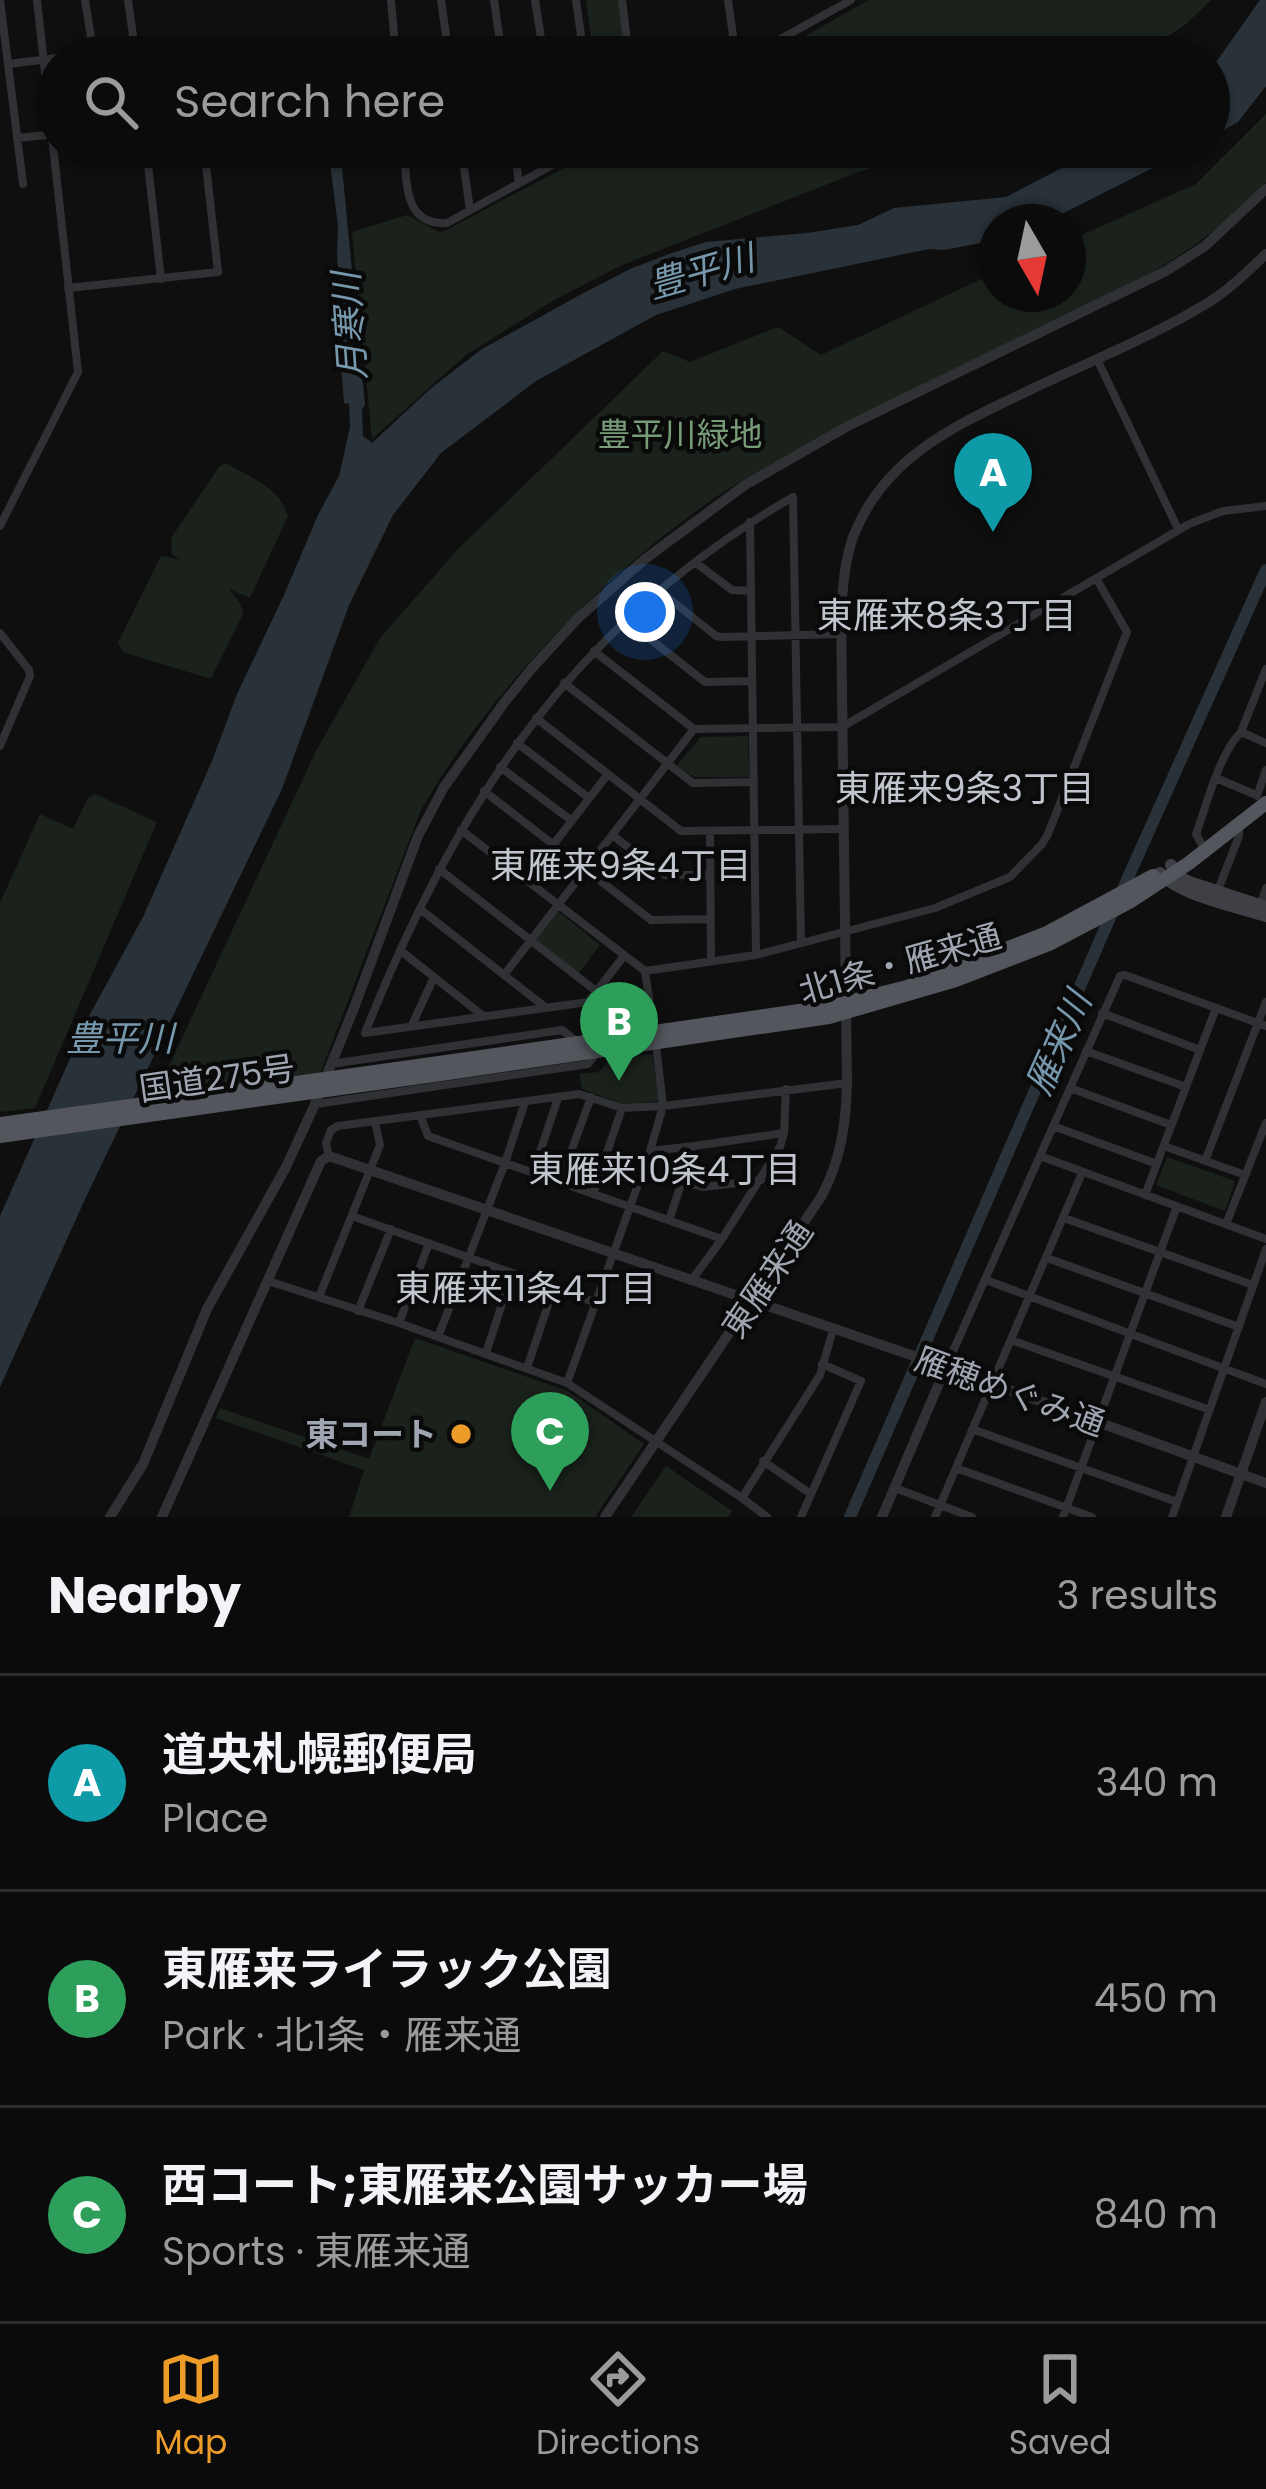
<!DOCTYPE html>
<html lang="en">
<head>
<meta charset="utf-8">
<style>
  body { margin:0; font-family:Poppins,"Noto Sans JP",sans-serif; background:#19191a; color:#f1f3f6 }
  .compass { position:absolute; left:978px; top:204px; width:108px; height:108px; border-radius:50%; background:#0b0b0c; box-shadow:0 3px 9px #0004; rotate:171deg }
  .you { position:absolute; left:645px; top:612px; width:42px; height:42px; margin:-30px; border:9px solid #fff; border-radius:50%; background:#1a73e8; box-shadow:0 0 0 18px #1a73e833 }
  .badge { display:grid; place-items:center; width:78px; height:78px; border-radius:50%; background:#ed9c29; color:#fff; font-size:39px; font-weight:700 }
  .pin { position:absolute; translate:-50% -99px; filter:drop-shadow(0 3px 6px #0008) }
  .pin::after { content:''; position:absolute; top:63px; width:42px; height:36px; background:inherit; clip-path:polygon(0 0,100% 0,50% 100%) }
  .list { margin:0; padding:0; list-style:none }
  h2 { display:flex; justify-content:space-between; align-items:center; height:156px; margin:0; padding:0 48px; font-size:51px }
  h2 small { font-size:39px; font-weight:400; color:#9a9b9d }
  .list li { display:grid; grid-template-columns:78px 1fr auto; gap:36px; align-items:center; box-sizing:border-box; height:216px; padding:0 48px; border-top:3px solid #2b2b2d }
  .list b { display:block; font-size:45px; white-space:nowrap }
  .list p { margin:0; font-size:39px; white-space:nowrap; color:#9a9b9d }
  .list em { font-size:39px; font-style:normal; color:#9a9b9d }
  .icon { flex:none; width:66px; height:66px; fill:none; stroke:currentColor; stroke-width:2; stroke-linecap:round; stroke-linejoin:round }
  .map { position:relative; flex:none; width:1266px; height:1517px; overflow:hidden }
  .search { position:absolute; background:#0b0b0c; box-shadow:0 3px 9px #0004; left:36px; right:36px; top:36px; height:132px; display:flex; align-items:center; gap:30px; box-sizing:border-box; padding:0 42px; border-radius:66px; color:#9a9b9d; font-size:45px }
  .sheet { height:804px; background:#0b0b0c }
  nav { display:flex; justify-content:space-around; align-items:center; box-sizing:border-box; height:168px; border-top:3px solid #2b2b2d; background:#0b0b0c; font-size:33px; color:#9a9b9d }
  nav a { display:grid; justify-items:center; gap:6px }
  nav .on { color:#ed9c29 }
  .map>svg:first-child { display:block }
  .green { fill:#1b221c }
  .water { fill:#293238 }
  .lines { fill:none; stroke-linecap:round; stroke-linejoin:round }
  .river { stroke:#293238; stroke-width:12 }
  .minor { stroke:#303135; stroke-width:8 }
  .tertiary { stroke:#303135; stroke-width:10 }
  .secondary { stroke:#3e4045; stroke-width:12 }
  .trunk { stroke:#54565d; stroke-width:14 }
  .trunk-bridge { stroke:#54565d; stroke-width:14 }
  .poi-dot { fill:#ed9c29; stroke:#0a0a0b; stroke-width:4.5 }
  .labels { text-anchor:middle; stroke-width:9; stroke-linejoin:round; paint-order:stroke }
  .park-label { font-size:33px; fill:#789c77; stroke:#0a0a0b }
  .street-label { font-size:33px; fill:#a0a6b1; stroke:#0a0a0b }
  .poi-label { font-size:33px; font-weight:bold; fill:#a0a6b1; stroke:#0a0a0b; text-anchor:end }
  .water-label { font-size:36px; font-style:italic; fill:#7797ac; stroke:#0a0a0b }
  .neighbourhood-label { font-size:36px; fill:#c1c5cd; stroke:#0a0a0b }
</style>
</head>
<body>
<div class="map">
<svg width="1266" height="1517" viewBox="0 0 1266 1517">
  <rect width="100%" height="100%" fill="#0f0f10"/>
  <path class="green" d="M586,0h34l5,55 -31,2z
    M869,0h342l-26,25 -49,32h-368z
    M1266,114v69c-79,86 -190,128 -293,178 -66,32 -130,63 -194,99 -21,12 -43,23 -63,37 -113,78 -228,195 -296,315l-100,262 -167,26 163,-349 64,-113 79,-90 204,-197 27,11 88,-35 43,28 175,-83v22h72v-53l128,-57z
    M603,147h343l-85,24 -239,94 -68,35 -88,55 -94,84 -20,-207 55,-17 34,18z
    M226,463c24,14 54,25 62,53l-38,82 -21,-9 11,14 3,11 -32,65 -88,-27 -5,-9 43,-87 20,4 -9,-5 -1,-17 48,-71z
    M748,736l1,41h-55l-17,-12 24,-28z
    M95,794l62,28 -122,286 -35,4v-209l40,-89 33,15 15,-31z
    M558,911l42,34 -21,28 -43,-34z
    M652,1054l7,47 -36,3 -41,-15 -3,-15 20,-2 11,-13z
    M1167,1157l68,24 -10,30 -69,-26z
    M415,1338l153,53 76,53 -49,73h-246l15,-47 -148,-52 4,-10 149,51z
    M666,1466l66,45 -4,6h-97z"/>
  <path class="water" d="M1260,0h6v86l-28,36 -29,16v-66z
    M328,147h12l25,257 -3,6 1,26 9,7 58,-54 52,-40 96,-53 52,-27 39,-15 37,-12 101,-9 51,-8 36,-17 112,-11 96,-50h92l-148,75h-50v18l-52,10 -15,-1 -194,40 -79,26 -120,66 -95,72 -48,62 -44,90 -67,184 -196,408 -86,190v-171l88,-198 55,-101 69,-156 25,-67 47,-99 34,-80 21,-39 11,-49 -1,-23 -5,-1 -4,-52 4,-1 -7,-96 1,-28z"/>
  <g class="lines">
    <path class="river" d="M850,1517l254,-586 162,-361"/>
    <path class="minor" d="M0,0l23,184
      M85,0l9,56
      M128,0l8,57
      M391,0l5,57
      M441,0l8,57
      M494,0l8,57
      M535,0l9,57
      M576,0l8,57
      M622,0l7,57
      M728,0l8,57
      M66,57l69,-8
      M748,57l103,-57
      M8,64l49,-6
      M17,138l40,-4
      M104,147l2,14
      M146,147l15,132
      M404,147c3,32 -2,79 43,76l138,-76
      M461,147l9,63
      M514,147l5,36
      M557,147l2,14
      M68,288l150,-16 -14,-125
      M1097,359l81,170
      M750,522l6,433
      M0,526l78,-154 -41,-372
      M696,563l36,27 19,1
      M660,591l56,45 6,1 119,-3
      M626,620l79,62 47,-1
      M0,633l29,37 1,6 -30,70
      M594,651l100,78 148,-2 347,-203 34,-13 43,-5
      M564,683l129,100 61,-1
      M536,718l145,113 162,-2
      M1241,732l25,11
      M517,743l72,55
      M500,767l72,54
      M1216,778l40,17
      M484,791l167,129 60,-1
      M1257,796l9,-26
      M461,830l184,141 111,-16 80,-21 99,-26 75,-31 32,-33 6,-10 79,-202 -31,-54
      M710,831l1,130
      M612,835l53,40h45
      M553,845l55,-71
      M1202,845l-6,-11c11,-30 23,-80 45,-102l25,-63
      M439,869l157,122
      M1218,890l21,-54v-9
      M1260,907l6,-19
      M420,909l125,98
      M401,951l81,64
      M624,956l-36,46 -223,31c91,-230 209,-410 428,-536l8,446
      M645,971l9,61
      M504,975l190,-246
      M1102,1013l98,37
      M412,1025l22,-48
      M1086,1051l100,36
      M331,1064l231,-34 14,11
      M1070,1088l101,37
      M316,1104l272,-40 5,-6 -6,-7
      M420,1115l8,21 294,103
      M1053,1126l104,38
      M1164,1146l81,29
      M650,1151l44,-5
      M329,1156l-3,-13 5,-13 7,-4 241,-32 43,14 41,-2 184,-23
      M1040,1156l226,83
      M1205,1161l61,-159
      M533,1173l25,-75
      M560,1182l31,-85
      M682,1182l22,5 57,-7
      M593,1194l29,-86
      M1145,1195l71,-187
      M352,1216l242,86
      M1064,1218l189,67
      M669,1220l25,-74 90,-13
      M1226,1224l40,-101
      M1047,1258l192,69
      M986,1280l280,104
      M268,1281l131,42 168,60 175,115 78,-123 13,-45
      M691,1281l31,-42 58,-92 4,-14 2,-44
      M319,1297l61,-152 -5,-24
      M358,1311l33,-82
      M399,1323l30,-80
      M438,1337l67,-174 20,-61
      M1011,1340l199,70
      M486,1353l26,-80
      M946,1367l174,-391 5,-1 141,51
      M527,1368l27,-81
      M567,1383l83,-232 13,-45 -7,-61
      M972,1429l205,73
      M763,1461l48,33
      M956,1468l136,49
      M895,1488l77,29
      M742,1498l25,19
      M801,1517l60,-136 -39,-17
      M935,1517l147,-344
      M1063,1517l114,-311
      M1172,1517l94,-268"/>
    <path class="tertiary" d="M110,1517l33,-53 64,-155 79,-142 29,-63 39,-96 64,-172 26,-49 60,-84 29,-36 45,-49 67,-59 100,-74 103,-59 318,-155 39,-25 61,-57
      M162,1517l159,-356 8,-5 617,211 320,116
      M605,1517l216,-320c20,-37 25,-73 26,-114l-6,-473c2,-25 4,-50 12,-73 32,-83 108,-114 181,-149 59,-28 120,-52 175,-86 21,-13 39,-31 57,-48
      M882,1517l64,-150
      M1226,1517l40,-115"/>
    <path class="secondary" d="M1171,865l9,12 9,5 77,25
      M1160,873c21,23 75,33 106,43"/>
    <path class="trunk" d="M439,1063l388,-56 80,-20 140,-54 106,-57
      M441,1074l388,-57 127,-37 93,-36 82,-43 58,-38 77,-60"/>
    <path class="trunk-bridge" d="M0,1124l439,-61
      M0,1136l441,-62"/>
  </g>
  <circle class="poi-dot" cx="461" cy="1434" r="12"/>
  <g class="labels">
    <g class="park-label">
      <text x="680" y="446">豊平川緑地</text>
    </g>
    <g class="street-label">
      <text transform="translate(900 963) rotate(-16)" y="12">北1条・雁来通</text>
      <text transform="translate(217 1078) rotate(-8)" y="12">国道275号</text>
      <text transform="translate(767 1279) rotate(-56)" y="12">東雁来通</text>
      <text transform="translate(1010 1391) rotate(20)" y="12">雁穂めぐみ通</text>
    </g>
    <g class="poi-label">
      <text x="437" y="1446">東コート</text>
    </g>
    <g class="water-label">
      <text transform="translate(701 271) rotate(-16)" y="13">豊平川</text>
      <text transform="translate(349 326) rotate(-94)" y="13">月寒川</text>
      <text x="120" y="1051">豊平川</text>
      <text transform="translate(1058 1043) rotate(-66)" y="13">雁来川</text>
    </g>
    <g class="neighbourhood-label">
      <text x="947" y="628">東雁来8条3丁目</text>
      <text x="965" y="801">東雁来9条3丁目</text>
      <text x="621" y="878">東雁来9条4丁目</text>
      <text x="665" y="1182">東雁来10条4丁目</text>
      <text x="526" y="1301">東雁来11条4丁目</text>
    </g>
  </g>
</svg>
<svg class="compass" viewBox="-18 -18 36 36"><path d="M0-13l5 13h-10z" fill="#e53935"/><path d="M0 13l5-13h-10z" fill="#9a9b9d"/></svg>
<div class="you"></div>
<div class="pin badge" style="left:993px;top:532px;background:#0f9aa8">A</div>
<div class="pin badge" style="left:619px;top:1081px;background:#2e9e5b">B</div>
<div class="pin badge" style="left:550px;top:1491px;background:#2e9e5b">C</div>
<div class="search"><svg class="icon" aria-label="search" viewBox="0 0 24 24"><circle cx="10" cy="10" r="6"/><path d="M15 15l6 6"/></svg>Search here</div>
</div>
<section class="sheet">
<h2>Nearby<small>3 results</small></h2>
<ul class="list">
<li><span class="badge" style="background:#0f9aa8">A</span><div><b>道央札幌郵便局</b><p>Place</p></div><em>340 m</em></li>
<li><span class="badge" style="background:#2e9e5b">B</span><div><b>東雁来ライラック公園</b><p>Park · 北1条・雁来通</p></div><em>450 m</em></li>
<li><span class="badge" style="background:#2e9e5b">C</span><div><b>西コート;東雁来公園サッカー場</b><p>Sports · 東雁来通</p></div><em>840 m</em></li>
</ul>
</section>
<nav>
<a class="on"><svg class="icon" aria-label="map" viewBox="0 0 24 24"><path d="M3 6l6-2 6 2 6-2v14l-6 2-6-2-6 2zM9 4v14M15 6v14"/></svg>Map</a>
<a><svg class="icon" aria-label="directions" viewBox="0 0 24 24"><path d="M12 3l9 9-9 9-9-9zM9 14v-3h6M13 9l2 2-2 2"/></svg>Directions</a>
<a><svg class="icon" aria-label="saved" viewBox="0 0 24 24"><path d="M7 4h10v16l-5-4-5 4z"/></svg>Saved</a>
</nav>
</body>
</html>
